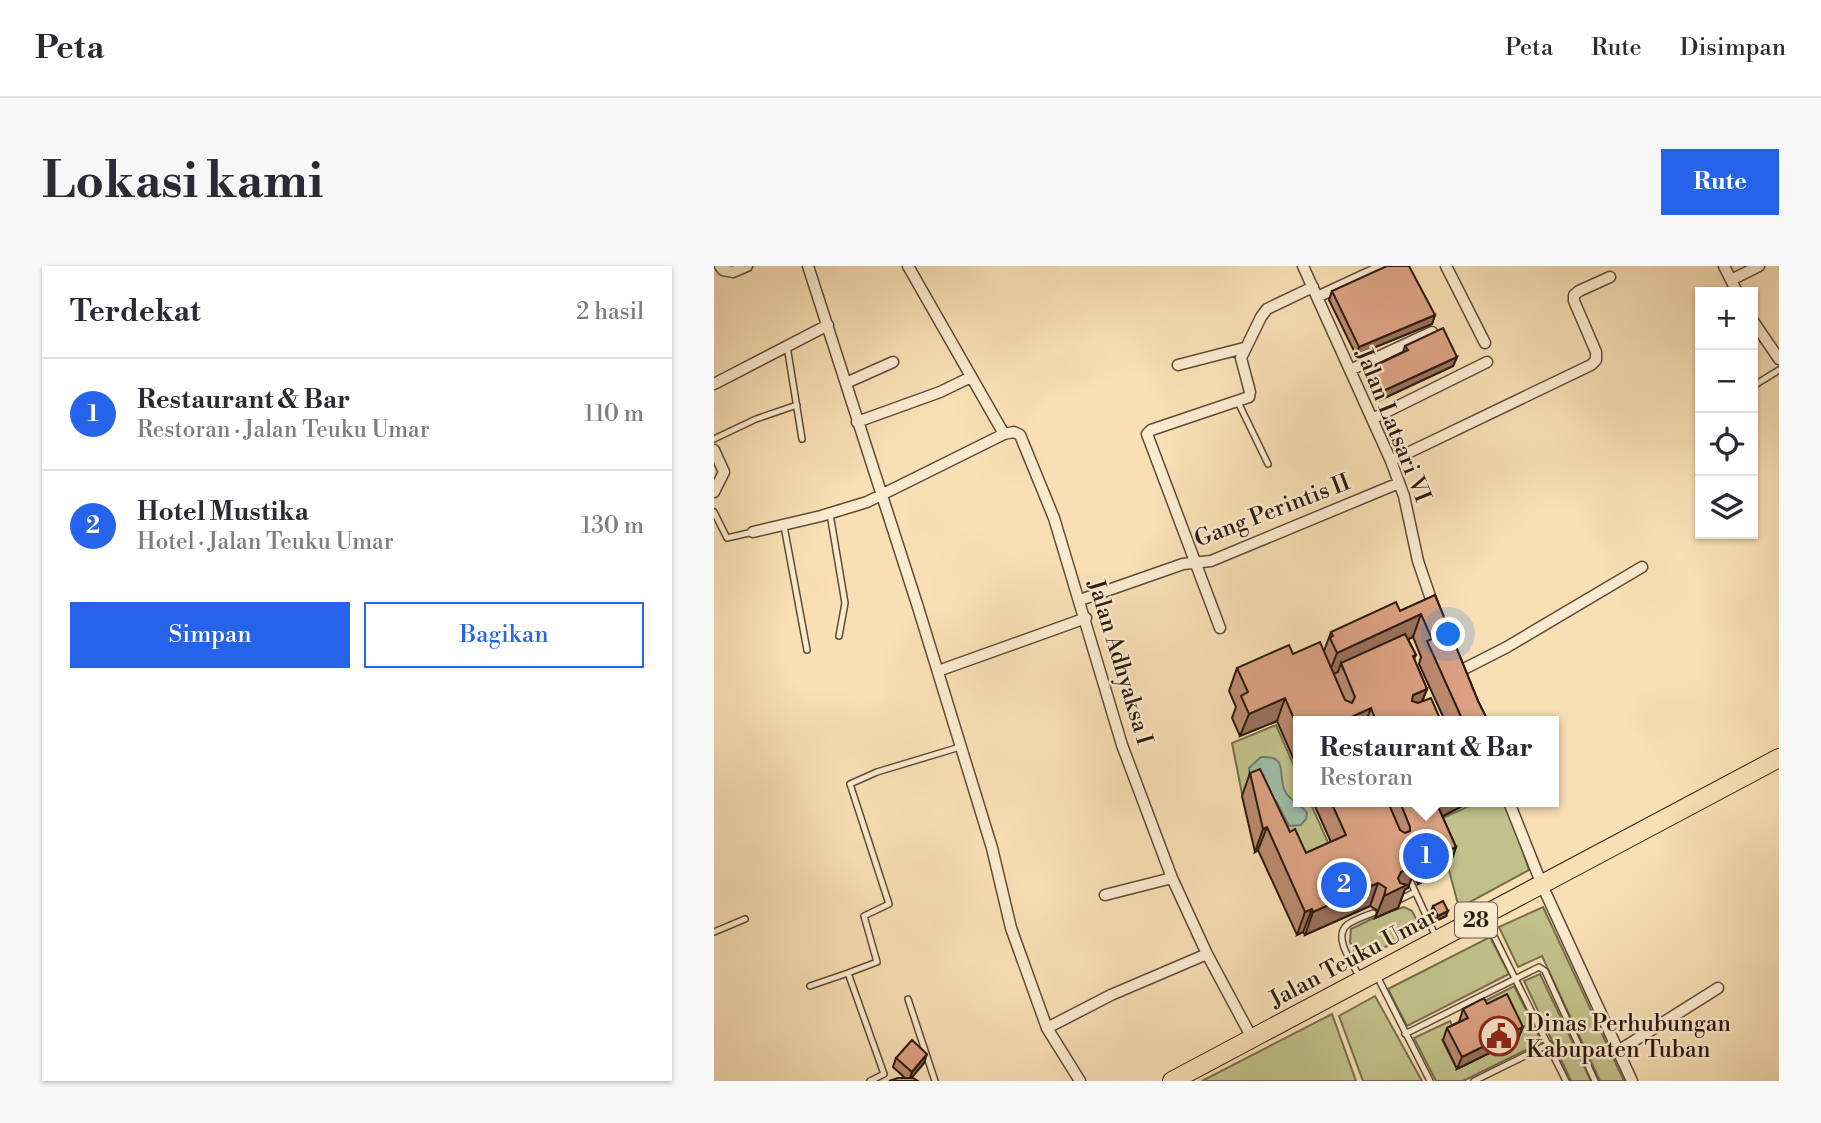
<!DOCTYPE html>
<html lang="id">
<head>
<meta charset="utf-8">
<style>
  body { margin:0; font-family:"Libre Bodoni",serif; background:#f7f7f7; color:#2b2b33 }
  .controls { position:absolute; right:21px; top:21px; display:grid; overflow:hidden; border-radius:0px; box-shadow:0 2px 5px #0004 }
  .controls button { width:63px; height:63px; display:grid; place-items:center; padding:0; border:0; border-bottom:2px solid #e1e1e2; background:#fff; color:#2b2b33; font:35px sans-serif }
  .you { position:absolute; left:735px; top:369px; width:24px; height:24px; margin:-18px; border:5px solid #fff; border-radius:50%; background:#1a73e8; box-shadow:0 0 0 10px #1a73e833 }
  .badge { display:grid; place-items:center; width:46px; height:46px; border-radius:50%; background:#2563eb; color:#fff; font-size:23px; font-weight:700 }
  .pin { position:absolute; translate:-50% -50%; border:4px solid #fff; box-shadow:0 2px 7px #0006 }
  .popup { position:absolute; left:579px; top:450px; width:266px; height:91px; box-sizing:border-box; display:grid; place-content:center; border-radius:0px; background:#fff; filter:drop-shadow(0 2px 5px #0005); font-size:23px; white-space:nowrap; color:#7c7c81 }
  .popup b { font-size:26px; color:#2b2b33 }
  .popup::after { content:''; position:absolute; left:50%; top:100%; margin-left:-14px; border:14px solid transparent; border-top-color:#fff }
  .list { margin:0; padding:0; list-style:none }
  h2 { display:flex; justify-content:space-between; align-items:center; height:91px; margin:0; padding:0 28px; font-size:30px }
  h2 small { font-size:23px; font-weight:400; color:#7c7c81 }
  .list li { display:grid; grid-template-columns:46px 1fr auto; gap:21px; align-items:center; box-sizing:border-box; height:112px; padding:0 28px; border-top:2px solid #e1e1e2 }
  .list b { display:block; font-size:26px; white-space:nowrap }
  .list p { margin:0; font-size:23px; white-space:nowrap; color:#7c7c81 }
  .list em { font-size:23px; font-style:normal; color:#7c7c81 }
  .actions { display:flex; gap:14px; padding:21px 28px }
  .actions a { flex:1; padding:16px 0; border:2px solid #2563eb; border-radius:0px; text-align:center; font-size:24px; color:#2563eb }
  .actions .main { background:#2563eb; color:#fff }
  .icon { flex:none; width:38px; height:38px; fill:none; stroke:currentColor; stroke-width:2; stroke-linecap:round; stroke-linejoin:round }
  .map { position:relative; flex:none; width:1065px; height:815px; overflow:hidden; border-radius:0px }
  header { display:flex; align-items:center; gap:42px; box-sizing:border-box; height:98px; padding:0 35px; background:#fff; border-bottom:2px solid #e1e1e2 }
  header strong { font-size:33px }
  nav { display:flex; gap:38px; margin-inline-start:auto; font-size:24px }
  .intro { display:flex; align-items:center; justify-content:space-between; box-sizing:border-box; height:168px; padding:0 42px }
  h1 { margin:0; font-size:49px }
  .button { padding:18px 32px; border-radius:0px; background:#2563eb; color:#fff; font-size:24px; font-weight:700 }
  main { display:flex; gap:42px; padding:0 42px }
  aside { flex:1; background:#fff; border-radius:0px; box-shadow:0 2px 5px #0004 }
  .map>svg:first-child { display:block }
  .green { fill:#c2c18a; stroke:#776e4d; stroke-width:2 }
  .water { fill:#9fbda8; stroke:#717c6b; stroke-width:2 }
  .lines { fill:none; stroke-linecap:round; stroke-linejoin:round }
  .service-casing { stroke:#5f4b39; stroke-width:8 }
  .minor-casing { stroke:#5f4b39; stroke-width:13 }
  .trunk-casing { stroke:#2c1a10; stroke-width:20 }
  .service { stroke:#faeace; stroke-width:5 }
  .minor { stroke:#faeace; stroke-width:10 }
  .trunk { stroke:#f8dfb4; stroke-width:18 }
  .wall { fill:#bc8a70; stroke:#2c1a10; stroke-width:2 }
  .shaded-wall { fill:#99715b; stroke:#2c1a10; stroke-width:2 }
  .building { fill:#dba182; stroke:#2c1a10; stroke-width:2 }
  .labels { text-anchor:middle; stroke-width:5; stroke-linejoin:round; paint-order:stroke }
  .shield { fill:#faeace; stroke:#6a5849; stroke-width:2 }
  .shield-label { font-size:21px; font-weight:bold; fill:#2c1a10 }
  .street-label { font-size:23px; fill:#2c1a10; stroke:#faeace }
  .poi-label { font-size:23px; fill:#2c1a10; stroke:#faeace; text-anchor:start }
</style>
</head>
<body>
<header>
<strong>Peta</strong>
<nav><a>Peta</a><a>Rute</a><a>Disimpan</a></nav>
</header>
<div class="intro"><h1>Lokasi kami</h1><a class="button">Rute</a></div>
<main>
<aside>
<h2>Terdekat<small>2 hasil</small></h2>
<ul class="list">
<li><span class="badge">1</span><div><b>Restaurant &amp; Bar</b><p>Restoran · Jalan Teuku Umar</p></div><em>110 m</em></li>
<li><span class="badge">2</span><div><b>Hotel Mustika</b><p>Hotel · Jalan Teuku Umar</p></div><em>130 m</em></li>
</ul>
<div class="actions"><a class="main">Simpan</a><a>Bagikan</a></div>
</aside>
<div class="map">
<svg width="1065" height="815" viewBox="0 0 1065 815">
  <rect width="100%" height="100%" fill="#f8dfb4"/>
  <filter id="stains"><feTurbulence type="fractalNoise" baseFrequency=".00286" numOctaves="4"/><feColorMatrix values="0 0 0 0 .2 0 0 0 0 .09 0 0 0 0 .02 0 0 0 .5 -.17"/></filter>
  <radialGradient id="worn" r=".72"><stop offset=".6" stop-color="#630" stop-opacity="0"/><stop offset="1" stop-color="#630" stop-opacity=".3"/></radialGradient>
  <path class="green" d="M562,459l22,50v27h12l24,54 -36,16 -46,-81 -10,3 -10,-51z
    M764,536h28l23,68 -70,38 -23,-87z
    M690,641l8,4 9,17 -62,33 -9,-19 1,-13 31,-15z
    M829,641l81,174h-24l-58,-125 -24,11 -19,-40z
    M776,671l19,37 -102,52 -19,-37z
    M826,708l51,107h-20l-47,-100z
    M800,720l28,56 -79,39h-27l-22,-43 36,-17 6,12 -14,7 15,29 61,-30 -37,-36z
    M661,730l47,85h-59l-24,-65z
    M618,748l24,67h-154z"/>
  <path class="water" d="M547,491c30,-2 15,21 25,36 6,9 15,11 21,20l-1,6 -5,6 -12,1 -13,-25 -26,-18 -1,-15z"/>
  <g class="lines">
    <defs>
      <path id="service" d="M73,80l15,93
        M1039,120l26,-16
        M524,136l30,62
        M0,173l42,-20 41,-14
        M0,246l13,26 26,-6
        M116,248l15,89 -6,33
        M70,260l23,124
        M694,610l28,61
        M681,636l20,-10
        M771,652l81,163
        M0,666l31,-13
        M662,708l54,107
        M646,712c-6,-13 -28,-40 -13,-53 6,-5 18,-9 26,-12
        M96,720l38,-13
        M194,733l27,82
        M691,768l134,-67 6,4 50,110
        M156,815l14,-7 -36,-101 29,-11 -13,-46 25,-12 -39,-120 27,-12 83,-25
        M760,815l75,-37"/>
      <path id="minor" d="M6,0l3,4 10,2 14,-6
        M94,0l109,338 75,244 19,80 36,100 33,53
        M194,0l96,168
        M589,0l88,195 13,35 14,65 17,50
        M732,0l39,77
        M1010,0l13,26
        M1017,14l28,-14
        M603,31l67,-31
        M1039,55l26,38
        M464,99l66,-17
        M636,104l82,-38
        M132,117l47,-21
        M0,118l114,-59
        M658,153l115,-57
        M143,156l83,-30 31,-15
        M0,184l10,22 -10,20
        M677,195l200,-96 5,-5v-8l-22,-51v-6l5,-4 31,-14
        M39,266l68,-16 46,-14 137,-68 10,-2 6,3 34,83 68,227 50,133 35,76 45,84
        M366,334l103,-36 28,-3 188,-78
        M506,362l-73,-194 4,-4 98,-33 1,-5 -9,-34 20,-41 6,-8 46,-22
        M224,405l148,-53
        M744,406l49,-25 135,-80
        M795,536l33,83 90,196
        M391,629l67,-17
        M333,762l64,-33 96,-41
        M904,785l100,-63"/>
      <path id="trunk" d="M458,815l607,-323"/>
    </defs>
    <use href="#service" class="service-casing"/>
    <use href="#minor" class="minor-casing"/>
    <use href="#trunk" class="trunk-casing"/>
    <use href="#service" class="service"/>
    <use href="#minor" class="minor"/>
    <use href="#trunk" class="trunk"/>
  </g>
  <path class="wall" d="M618,25l103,24 -3,9 -76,31 -27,-55z
    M691,80l52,11 -4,9 -75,35 -11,-24 3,-9 33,-16z
    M721,329l43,106 10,20h-43l-26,-57 2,-7 -8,-20 -5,2 8,16 -2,4 13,30 -5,13 19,19h-143v48l-21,-48 -37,15 -8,-18 4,-11 -7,-16 8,-23 56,-14 31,-3 7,-19 69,-21z
    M536,507l40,59 16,21 25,-11 -18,-40h75l1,2 1,-2h80l-28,14 14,31 -8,23 -30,14 -5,-10 -5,14 -3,1 -7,19 -23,10 3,-7 -8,-5 -65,29 -2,-3 -6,3 -39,-85 -3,2 -13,-56z
    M719,640l13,10 -10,5 -5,-10z
    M773,738l31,35 -61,30 -14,-29 4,-12 12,-6 4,-13z
    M182,792l28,5 -13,15h-6l-12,-11z"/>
  <path class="shaded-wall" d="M721,49l-3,9 -76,31 3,-8z
    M743,91l-4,9 -75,35 3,-9z
    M707,348l-8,23 -70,32 -2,-6 -3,9 -10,4 9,-23z
    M713,423l-9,22 -14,6 9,-22z
    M571,432l-8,23 -37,15 9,-22z
    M657,442l-5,13h-17l2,-4z
    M722,536h34l-42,22z
    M553,561l-9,23 -3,2 8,-23z
    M742,581l-8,23 -30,14 8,-23z
    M702,599l-8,23 -3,1 -7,19 -23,10 9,-22 17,-24z
    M664,617l-8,23 -65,29 8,-23z
    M598,643l-9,23 -6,3 8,-23z
    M734,645l-2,5 -10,5 2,-5z
    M809,761l-5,12 -61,30 5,-12z
    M213,788l-3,9 -15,18 3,-9z"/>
  <path class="building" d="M673,0h22l26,49 -76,32 -27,-56z
    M729,62l14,29 -76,35 -11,-24 38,-18 -3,-4z
    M721,329l43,106 10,20h-25l-36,-80 5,-2 -11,-25 -84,39 -7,-15 3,-2 -2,-4 65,-30 4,9z
    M691,368l11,21 -3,1 14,33 -14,6 -1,6 6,2 13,-5 10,23h-65l-5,-13 -20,9 2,4h-55v7l-13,-30 -36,16 -8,-18 7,-4 -11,-24 52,-23 4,9 27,-12 25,58 7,3 3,-6 -14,-34z
    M546,503l30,63 5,-3 11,24 40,-18 -15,-33h57l12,28 5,3 5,-2v-4l-10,-25h36l20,45 -30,14 -9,-20 -6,-3 -4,7 9,20 -15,7 -3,6 2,5 7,2 -23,11 2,-8 -8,-5 -65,29 -1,-3 -7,3 -38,-85 -4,2 -13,-56z
    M729,635l5,10 -10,5 -5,-10z
    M793,728l16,33 -61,30 -15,-29 21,-10 -5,-9 21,-11 3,6z
    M198,774l15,14 -15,18 -16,-14z
    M184,812h15l5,3h-29z"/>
  <defs>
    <symbol id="civic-ring" viewBox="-11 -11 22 22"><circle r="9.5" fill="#faeace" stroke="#8f2418" stroke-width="1.5"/><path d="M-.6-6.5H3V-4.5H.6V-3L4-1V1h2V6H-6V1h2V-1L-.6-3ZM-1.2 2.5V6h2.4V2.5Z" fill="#8f2418"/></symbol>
  </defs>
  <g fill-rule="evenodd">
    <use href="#civic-ring" x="763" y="748" width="44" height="44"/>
  </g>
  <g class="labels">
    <rect class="shield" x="741" y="636.5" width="42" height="35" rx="5"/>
    <g class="shield-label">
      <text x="762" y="661">28</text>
    </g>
    <g class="street-label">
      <text transform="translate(680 159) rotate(68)" y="8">Jalan Latsari VI</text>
      <text transform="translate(558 244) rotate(-21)" y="8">Gang Perintis II</text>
      <text transform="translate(407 396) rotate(73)" y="8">Jalan Adhyaksa I</text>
      <text transform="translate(639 691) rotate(-28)" y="8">Jalan Teuku Umar</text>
    </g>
    <g class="poi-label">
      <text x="812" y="765">Dinas Perhubungan<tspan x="812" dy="26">Kabupaten Tuban</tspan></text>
    </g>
  </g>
  <rect width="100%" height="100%" filter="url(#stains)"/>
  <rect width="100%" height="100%" fill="url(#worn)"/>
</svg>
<div class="controls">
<button>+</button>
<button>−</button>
<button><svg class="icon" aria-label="locate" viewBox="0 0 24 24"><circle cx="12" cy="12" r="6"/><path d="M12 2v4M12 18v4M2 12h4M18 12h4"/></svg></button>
<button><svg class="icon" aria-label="layers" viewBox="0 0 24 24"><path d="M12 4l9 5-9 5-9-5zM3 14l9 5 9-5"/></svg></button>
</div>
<div class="you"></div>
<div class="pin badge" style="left:712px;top:590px">1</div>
<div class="popup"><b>Restaurant &amp; Bar</b>Restoran</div>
<div class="pin badge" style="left:630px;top:619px">2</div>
</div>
</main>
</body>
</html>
